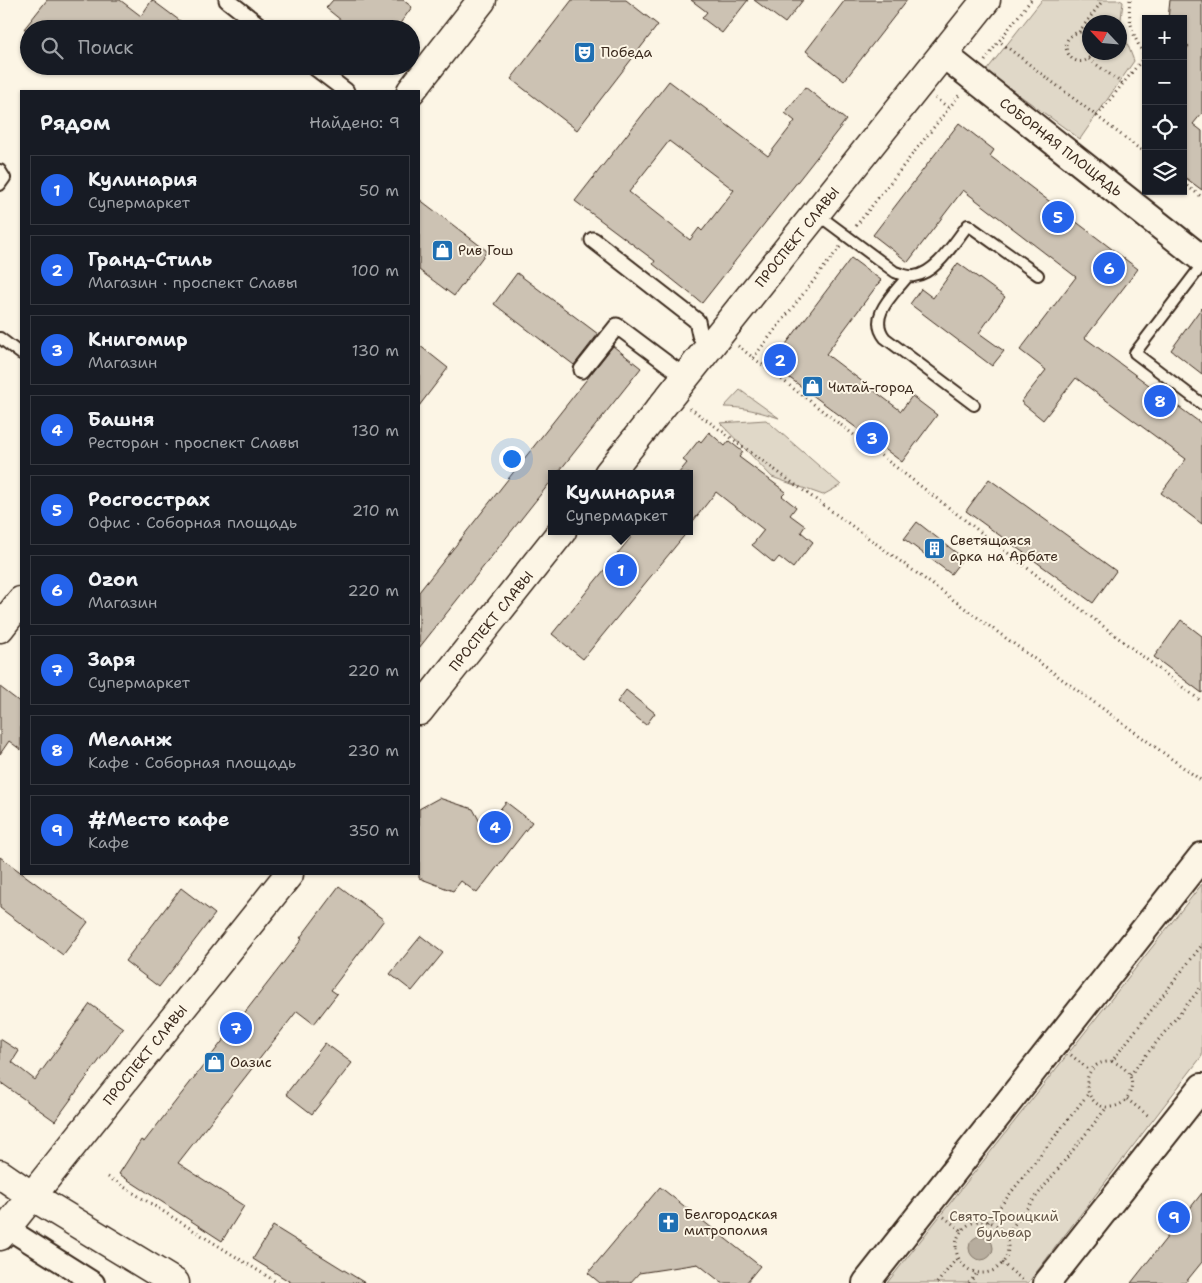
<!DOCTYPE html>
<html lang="ru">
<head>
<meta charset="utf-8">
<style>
  body { margin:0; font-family:"Shantell Sans",sans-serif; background:#20242c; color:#f1f3f6 }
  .controls { position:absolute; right:15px; top:15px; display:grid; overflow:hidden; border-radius:0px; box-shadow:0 1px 4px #0004 }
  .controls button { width:45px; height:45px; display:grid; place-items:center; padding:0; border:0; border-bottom:1px solid #363941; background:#171b24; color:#f1f3f6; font:25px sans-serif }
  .compass { position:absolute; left:1082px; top:15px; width:45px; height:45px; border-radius:50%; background:#171b24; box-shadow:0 1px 4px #0004; rotate:296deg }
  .you { position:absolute; left:511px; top:458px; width:18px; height:18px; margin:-12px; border:4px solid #fff; border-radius:50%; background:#1a73e8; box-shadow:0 0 0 8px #1a73e833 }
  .badge { display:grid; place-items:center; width:32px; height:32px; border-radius:50%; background:#2563eb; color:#fff; font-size:16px; font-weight:700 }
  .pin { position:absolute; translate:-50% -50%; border:2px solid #fff; box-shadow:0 1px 5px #0006 }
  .popup { position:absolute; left:548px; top:470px; width:145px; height:65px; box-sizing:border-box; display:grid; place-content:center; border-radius:0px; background:#171b24; filter:drop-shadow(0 1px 4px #0005); font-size:16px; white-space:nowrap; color:#9ea1a6 }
  .popup b { font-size:19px; color:#f1f3f6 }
  .popup::after { content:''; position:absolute; left:50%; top:100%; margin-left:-10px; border:10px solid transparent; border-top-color:#171b24 }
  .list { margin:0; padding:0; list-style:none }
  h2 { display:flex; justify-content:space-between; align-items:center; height:65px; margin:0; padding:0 20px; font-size:21px }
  h2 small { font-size:16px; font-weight:400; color:#9ea1a6 }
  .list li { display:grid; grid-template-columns:32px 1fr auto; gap:15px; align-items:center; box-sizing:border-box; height:70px; margin:0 10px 10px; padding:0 10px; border:1px solid #363941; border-radius:0px }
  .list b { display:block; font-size:19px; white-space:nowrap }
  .list p { margin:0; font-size:16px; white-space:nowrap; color:#9ea1a6 }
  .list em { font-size:16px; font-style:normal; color:#9ea1a6 }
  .icon { flex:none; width:28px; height:28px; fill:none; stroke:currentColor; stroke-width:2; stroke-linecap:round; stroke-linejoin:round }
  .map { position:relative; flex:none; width:1202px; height:1283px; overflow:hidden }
  .search { position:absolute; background:#171b24; box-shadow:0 1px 4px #0004; left:20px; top:20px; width:400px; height:55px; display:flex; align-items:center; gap:12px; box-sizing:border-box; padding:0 18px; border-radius:28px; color:#9ea1a6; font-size:19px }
  .panel { position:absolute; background:#171b24; box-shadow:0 1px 4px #0004; left:20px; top:90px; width:400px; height:785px; border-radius:0px }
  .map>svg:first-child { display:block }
  .green { fill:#e0d8c8; stroke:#8e8173; fill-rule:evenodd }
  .water { fill:#b7ad9e; stroke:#85796b }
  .building { fill:#ccc2b3; stroke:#3b2a1e; fill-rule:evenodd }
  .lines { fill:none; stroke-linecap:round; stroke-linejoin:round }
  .service-casing { stroke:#3b2a1e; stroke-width:14 }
  .pedestrian-casing { stroke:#3b2a1e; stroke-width:19 }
  .minor-casing { stroke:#3b2a1e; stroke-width:24 }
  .tertiary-casing { stroke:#3b2a1e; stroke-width:30 }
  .primary-casing { stroke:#3b2a1e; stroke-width:31 }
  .path { stroke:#3b2a1e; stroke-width:3; stroke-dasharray:1 4; stroke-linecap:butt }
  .service { stroke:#fcf5e5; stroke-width:10 }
  .pedestrian { stroke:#fcf5e5; stroke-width:15 }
  .minor { stroke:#fcf5e5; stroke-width:20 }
  .tertiary { stroke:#fcf5e5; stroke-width:26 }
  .primary { stroke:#fcf5e5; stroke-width:28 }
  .labels { text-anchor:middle; stroke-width:4; stroke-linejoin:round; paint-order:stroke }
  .poi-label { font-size:14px; fill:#3b2a1e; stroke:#fcf5e5; text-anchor:start }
  .street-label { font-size:14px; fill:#3b2a1e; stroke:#fcf5e5 }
  .park-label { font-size:14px; fill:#645648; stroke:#fcf5e5 }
</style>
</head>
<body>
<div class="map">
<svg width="1202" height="1283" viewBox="0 0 1202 1283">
  <rect width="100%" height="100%" fill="#fcf5e5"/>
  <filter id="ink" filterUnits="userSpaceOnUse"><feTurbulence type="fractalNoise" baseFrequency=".02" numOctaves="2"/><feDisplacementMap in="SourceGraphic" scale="10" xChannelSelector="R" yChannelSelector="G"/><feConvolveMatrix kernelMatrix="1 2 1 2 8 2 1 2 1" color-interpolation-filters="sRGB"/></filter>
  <g filter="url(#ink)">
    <path class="green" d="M1042,0h78l3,2 -2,17 5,21 8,21 -54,78 -94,-68zM1090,22h30v30h-30z
      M740,390l39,28c-19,-6 -35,-11 -55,-11z
      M766,420l75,65 -18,10 -51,-18 -52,-54z
      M1202,884v172l-174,227h-141z"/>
    <path class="water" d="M969 1248a12 12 0 1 1 24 0a12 12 0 1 1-24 0Z"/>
    <path class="building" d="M47,0h73l21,16 11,-16 39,29h-167z
      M333,0h70l9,7 -16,22h-44l-26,-21z
      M572,0h54l32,25 -81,105 -66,-51z
      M691,0h57l-26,33 -20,-15 5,-6z
      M754,0h49l-18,23z
      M845,0h62l-63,81 -38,-30z
      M1170,0h32v113l-9,11 9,7v59l-19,-14v-123l6,-7 -6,-5v-22h-15z
      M669,81l99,75 27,-35 -10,-8 20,-26 41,33 -144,183 -49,-39 2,-3 -80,-60zM669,141l65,49 -32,41 -3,-3 -9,12 -61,-48z
      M959,123l35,27 -4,6 148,113 -53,69 117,86v100l-41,-31 25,-34 -110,-81 -33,42 -22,-18 25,-32 -26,-20 56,-73 -113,-87 -55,72 -35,-27z
      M419,199l68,52 -33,45 -35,-26z
      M851,258l30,22 -55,74 75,57 11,-15 25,19 -35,47 -131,-98z
      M958,263l47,34 -26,36 25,18 -12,15 -82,-62 11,-15 12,9z
      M517,273l81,61 -24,31 -80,-61z
      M1202,307v67l-31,-24z
      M419,345l29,23 -29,38z
      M613,346l28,22 -84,106h-5v6l-133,168v-56z
      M709,432l16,14 4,-5 14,11 -4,5 47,35 -4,4 14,11 -6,8 15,11 -4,6 12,10 -20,26 -14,-11 -5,6 -22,-18 12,-15 -48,-38 -26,33v-51h-12l9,-11 -4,-3 16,-20 2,2z
      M989,479l127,92 -23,32 -127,-92z
      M917,522l46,36 -12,16 -47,-35z
      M636,531h52l-105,128 -31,-25z
      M1181,620l21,16v57l-48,-36z
      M0,687l21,16v47l-12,-9 -9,13z
      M626,690l29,23 -9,12 -29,-23z
      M439,798l34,11 11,20 22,-27 26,20 -55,71 -16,-12 -8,10 -34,-13v-69z
      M0,857l88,65 -25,33 -63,-47z
      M339,886l45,34 -53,70 6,4 -23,30 -17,-13 -119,152 66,43 -22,35 -103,-67 22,-34 3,2 158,-203 -2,-1z
      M181,888l34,26 -56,73 -34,-26z
      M421,936l22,17 -31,38 -22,-17z
      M90,1004l33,24 -68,93 -55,-39v-43l19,12 -7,11 23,18z
      M325,1043l27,20 -40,51 -26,-20z
      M660,1187l100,79 -14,17h-24l-24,-19 -59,9 -9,10h-30l-12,-10z
      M1202,1193v69l-17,21h-54z
      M273,1226l92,57h-73l-39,-24z"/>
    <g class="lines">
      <defs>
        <path id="service" d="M0,170l5,8 -5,7
          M817,214l78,58c6,2 12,5 19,4 22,-2 41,-35 54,-51l70,50
          M1202,265l-67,88 67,51
          M908,276c-14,18 -41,40 -23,62l89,67
          M0,338l21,16"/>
        <path id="pedestrian" d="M227,0l37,29
          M313,66l33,25
          M593,240l104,81 3,14 8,14
          M582,370l35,-44 68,51"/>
        <path id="minor" d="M7,1228l87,55"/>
        <path id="tertiary" d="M943,54l259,205
          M866,1283l336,-427
          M1047,1283l155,-196"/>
        <path id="primary" d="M411,91l71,-91
          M608,474l378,-474
          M0,628l21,-27
          M419,711l143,-180
          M0,1174l32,22 143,87
          M0,1236l289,-362"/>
      </defs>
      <use href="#service" class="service-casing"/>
      <use href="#pedestrian" class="pedestrian-casing"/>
      <use href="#minor" class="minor-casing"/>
      <use href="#tertiary" class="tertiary-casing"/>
      <use href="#primary" class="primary-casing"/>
      <path class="path" d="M1031,0l-32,41 147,113
        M1079,32l24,-32
        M1090,35c-5,-3 -11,-4 -16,-1 -21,10 4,44 20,18
        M1089,59l34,25
        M985,61l14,-20
        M935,98l14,10
        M1097,116l48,-60c-11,-17 -18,-36 -15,-56
        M1183,183l19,14
        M856,226l104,-132
        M738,346l464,356
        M753,358l87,-111
        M690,408l512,373
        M1071,1055l19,16
        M1112,1061c16,7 26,19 15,37 -3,5 -9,8 -16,9 -25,3 -34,-35 -10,-44 3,-1 8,-1 11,-2l90,-116
        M1130,1075l72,-89
        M1127,1099l23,18
        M108,1177l170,106
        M944,1217l18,14
        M956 1247a26 26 0 1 1 52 0a26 26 0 1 1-52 0Z
        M988,1222l100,-128
        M1005,1236l102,-129
        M1002,1263l23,19
        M937,1283l21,-26
        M969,1283l9,-11"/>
      <use href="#service" class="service"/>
      <use href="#pedestrian" class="pedestrian"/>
      <use href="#minor" class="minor"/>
      <use href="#tertiary" class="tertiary"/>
      <use href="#primary" class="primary"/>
    </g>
  </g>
  <defs>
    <symbol id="theatre-square" viewBox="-11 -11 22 22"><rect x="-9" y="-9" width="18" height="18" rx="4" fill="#1f6fb2" stroke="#fcf5e5"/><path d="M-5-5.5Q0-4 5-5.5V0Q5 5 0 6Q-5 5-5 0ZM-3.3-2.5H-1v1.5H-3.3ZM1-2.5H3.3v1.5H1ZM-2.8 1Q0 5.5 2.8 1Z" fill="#fff"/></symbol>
    <symbol id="shop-square" viewBox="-11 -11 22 22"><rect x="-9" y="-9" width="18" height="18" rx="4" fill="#1f6fb2" stroke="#fcf5e5"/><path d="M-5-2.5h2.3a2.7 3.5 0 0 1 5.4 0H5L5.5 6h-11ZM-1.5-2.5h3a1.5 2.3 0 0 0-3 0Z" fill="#fff"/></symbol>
    <symbol id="building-square" viewBox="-11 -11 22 22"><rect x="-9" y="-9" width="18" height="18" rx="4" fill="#1f6fb2" stroke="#fcf5e5"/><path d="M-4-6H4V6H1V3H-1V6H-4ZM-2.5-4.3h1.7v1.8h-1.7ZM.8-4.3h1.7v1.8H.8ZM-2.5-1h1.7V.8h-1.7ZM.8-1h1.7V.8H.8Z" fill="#fff"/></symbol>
    <symbol id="church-square" viewBox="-11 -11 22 22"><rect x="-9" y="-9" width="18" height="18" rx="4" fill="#1f6fb2" stroke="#fcf5e5"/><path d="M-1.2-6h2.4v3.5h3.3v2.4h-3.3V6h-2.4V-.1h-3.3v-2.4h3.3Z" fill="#fff"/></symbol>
  </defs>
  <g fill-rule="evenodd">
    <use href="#theatre-square" x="572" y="40" width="25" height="25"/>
    <use href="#shop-square" x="430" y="238" width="25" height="25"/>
    <use href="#shop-square" x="800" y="374" width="25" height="25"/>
    <use href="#building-square" x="922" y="536" width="25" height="25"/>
    <use href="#shop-square" x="202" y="1050" width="25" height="25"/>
    <use href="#church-square" x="656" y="1210" width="25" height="25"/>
  </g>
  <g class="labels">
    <g class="poi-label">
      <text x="601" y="57">Победа</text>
      <text x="458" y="255">Рив Гош</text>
      <text x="828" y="392">Читай-город</text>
      <text x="950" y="545">Светящаяся<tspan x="950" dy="16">арка на Арбате</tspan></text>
      <text x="230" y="1067">Оазис</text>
      <text x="684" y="1219">Белгородская<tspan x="684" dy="16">митрополия</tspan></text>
    </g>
    <g class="street-label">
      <text transform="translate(1061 147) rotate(38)" y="5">СОБОРНАЯ ПЛОЩАДЬ</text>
      <text transform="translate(797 237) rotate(-51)" y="5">ПРОСПЕКТ СЛАВЫ</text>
      <text transform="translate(491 621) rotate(-51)" y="5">ПРОСПЕКТ СЛАВЫ</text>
      <text transform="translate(145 1055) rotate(-51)" y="5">ПРОСПЕКТ СЛАВЫ</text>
    </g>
    <g class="park-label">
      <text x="1004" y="1221">Свято-Троицкий<tspan x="1004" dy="16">бульвар</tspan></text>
    </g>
  </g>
</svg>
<div class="controls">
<button>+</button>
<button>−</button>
<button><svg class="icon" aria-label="locate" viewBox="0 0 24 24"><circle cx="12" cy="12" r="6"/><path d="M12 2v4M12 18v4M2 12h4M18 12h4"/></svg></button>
<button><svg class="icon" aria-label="layers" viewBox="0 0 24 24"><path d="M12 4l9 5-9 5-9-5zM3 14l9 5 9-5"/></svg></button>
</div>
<svg class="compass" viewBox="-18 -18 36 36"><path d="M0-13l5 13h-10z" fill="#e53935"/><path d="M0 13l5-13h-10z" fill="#9ea1a6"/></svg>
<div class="you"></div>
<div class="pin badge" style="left:621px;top:570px">1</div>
<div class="popup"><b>Кулинария</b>Супермаркет</div>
<div class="pin badge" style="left:780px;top:360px">2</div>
<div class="pin badge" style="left:872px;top:438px">3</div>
<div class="pin badge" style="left:495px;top:827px">4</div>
<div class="pin badge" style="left:1058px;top:217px">5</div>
<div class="pin badge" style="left:1109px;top:268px">6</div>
<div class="pin badge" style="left:236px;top:1028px">7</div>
<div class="pin badge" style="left:1160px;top:401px">8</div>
<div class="pin badge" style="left:1174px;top:1217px">9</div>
<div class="search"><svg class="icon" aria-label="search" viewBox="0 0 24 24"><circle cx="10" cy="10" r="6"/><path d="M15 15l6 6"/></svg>Поиск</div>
<section class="panel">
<h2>Рядом<small>Найдено: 9</small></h2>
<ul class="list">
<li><span class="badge">1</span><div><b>Кулинария</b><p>Супермаркет</p></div><em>50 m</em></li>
<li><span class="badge">2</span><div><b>Гранд-Стиль</b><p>Магазин · проспект Славы</p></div><em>100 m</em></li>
<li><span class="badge">3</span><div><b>Книгомир</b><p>Магазин</p></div><em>130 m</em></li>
<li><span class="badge">4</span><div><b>Башня</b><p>Ресторан · проспект Славы</p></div><em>130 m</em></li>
<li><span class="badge">5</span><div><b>Росгосстрах</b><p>Офис · Соборная площадь</p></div><em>210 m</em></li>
<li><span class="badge">6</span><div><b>Ozon</b><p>Магазин</p></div><em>220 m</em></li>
<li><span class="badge">7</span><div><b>Заря</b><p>Супермаркет</p></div><em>220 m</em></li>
<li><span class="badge">8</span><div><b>Меланж</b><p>Кафе · Соборная площадь</p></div><em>230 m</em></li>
<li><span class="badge">9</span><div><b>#Место кафе</b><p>Кафе</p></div><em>350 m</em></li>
</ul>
</section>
</div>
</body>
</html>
